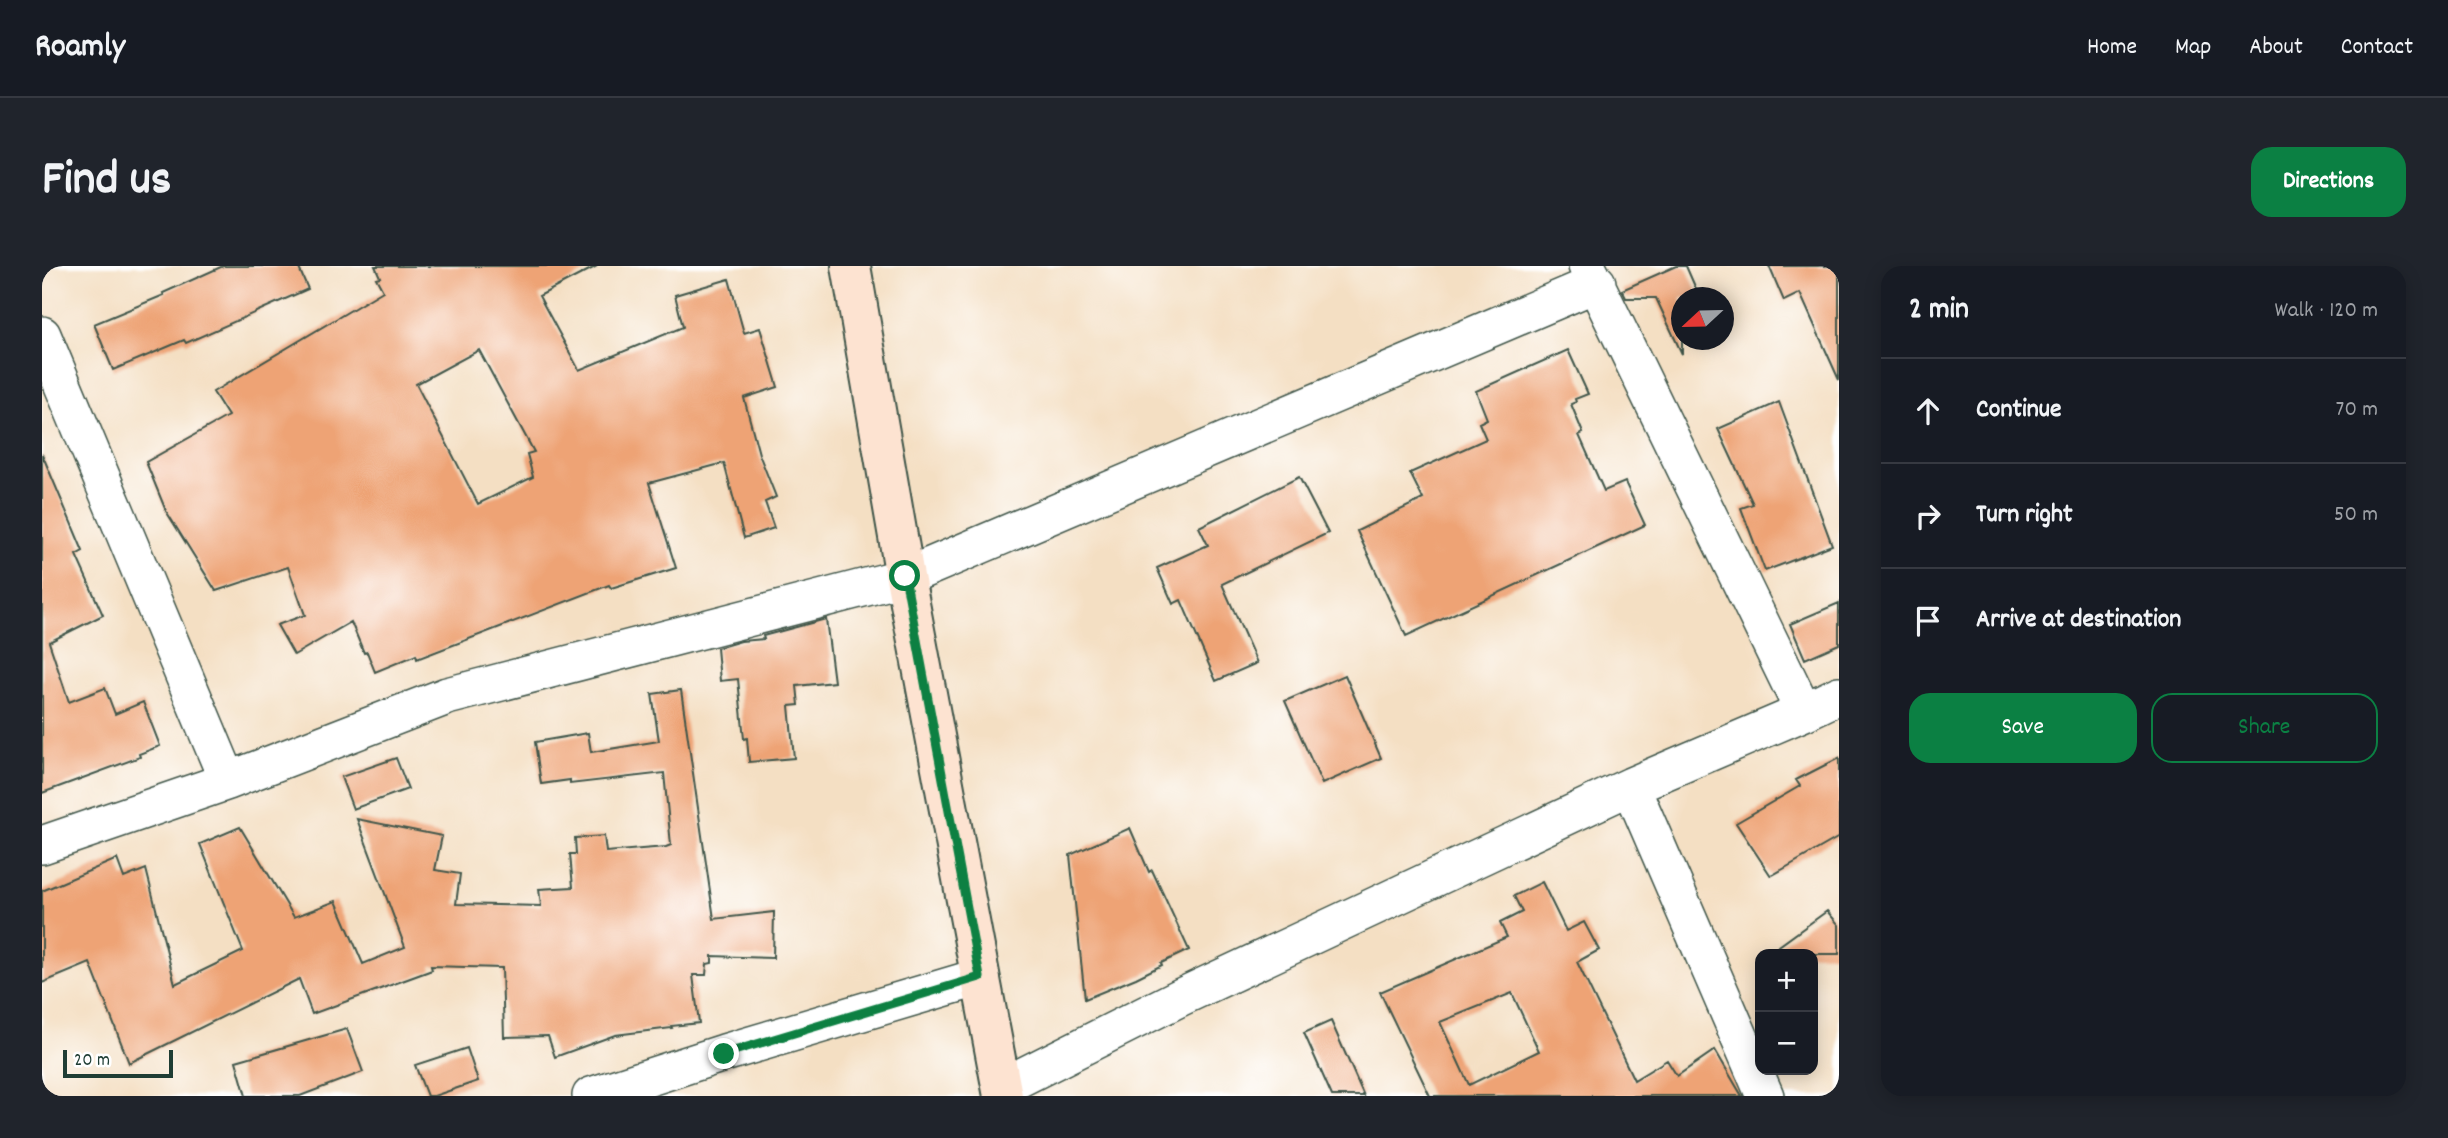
<!DOCTYPE html>
<html lang="en">
<head>
<meta charset="utf-8">
<style>
  body { margin:0; font-family:Dekko,sans-serif; background:#20242c; color:#f1f3f6 }
  .controls { position:absolute; right:21px; bottom:21px; display:grid; overflow:hidden; border-radius:14px; box-shadow:0 4px 18px #0003 }
  .controls button { width:63px; height:63px; display:grid; place-items:center; padding:0; border:0; border-bottom:2px solid #363941; background:#171b24; color:#f1f3f6; font:35px sans-serif }
  .compass { position:absolute; left:1629px; top:21px; width:63px; height:63px; border-radius:50%; background:#171b24; box-shadow:0 4px 18px #0003; rotate:248deg }
  .scale { position:absolute; left:21px; bottom:18px; width:110px; box-sizing:border-box; padding-left:7px; border:4px solid #1f3d34; border-top:0; font-size:19px; line-height:24px; white-space:nowrap; color:#1f3d34; -webkit-text-stroke:5px #fff; paint-order:stroke }
  .stop { position:absolute; width:21px; height:21px; margin:-16px; border:5px solid #0b8043; border-radius:50%; background:#fff }
  .stop.end { background:#0b8043; border-color:#fff; box-shadow:0 2px 7px #0008 }
  .list { margin:0; padding:0; list-style:none }
  h2 { display:flex; justify-content:space-between; align-items:center; height:91px; margin:0; padding:0 28px; font-size:30px }
  h2 small { font-size:23px; font-weight:400; color:#9ea1a6 }
  .list li { display:grid; grid-template-columns:46px 1fr auto; gap:21px; align-items:center; box-sizing:border-box; height:105px; padding:0 28px; border-top:2px solid #363941 }
  .list b { display:block; font-size:26px; white-space:nowrap }
  .list em { font-size:23px; font-style:normal; color:#9ea1a6 }
  .actions { display:flex; gap:14px; padding:21px 28px }
  .actions a { flex:1; padding:16px 0; border:2px solid #0b8043; border-radius:21px; text-align:center; font-size:24px; color:#0b8043 }
  .actions .main { background:#0b8043; color:#fff }
  .icon { flex:none; width:38px; height:38px; fill:none; stroke:currentColor; stroke-width:2; stroke-linecap:round; stroke-linejoin:round }
  .map { position:relative; flex:none; width:1797px; height:830px; overflow:hidden; border-radius:21px }
  header { display:flex; align-items:center; gap:42px; box-sizing:border-box; height:98px; padding:0 35px; background:#171b24; border-bottom:2px solid #363941 }
  header strong { font-size:33px }
  nav { display:flex; gap:38px; margin-inline-start:auto; font-size:24px }
  .intro { display:flex; align-items:center; justify-content:space-between; box-sizing:border-box; height:168px; padding:0 42px }
  h1 { margin:0; font-size:49px }
  .button { padding:18px 32px; border-radius:21px; background:#0b8043; color:#fff; font-size:24px; font-weight:700 }
  main { display:flex; gap:42px; padding:0 42px }
  aside { flex:1; background:#171b24; border-radius:21px; box-shadow:0 4px 18px #0003 }
  .map>svg:first-child { display:block }
  .building { fill:#eea375; fill-rule:evenodd }
  .lines { fill:none; stroke-linecap:round; stroke-linejoin:round }
  .street-casing { stroke:#3f5549; stroke-width:40 }
  .secondary-casing { stroke:#3f5549; stroke-width:42 }
  .street { stroke:#fff; stroke-width:37 }
  .secondary { stroke:#fde3d1; stroke-width:38 }
  .route { stroke:#0b8043; stroke-width:9 }
</style>
</head>
<body>
<header>
<strong>Roamly</strong>
<nav><a>Home</a><a>Map</a><a>About</a><a>Contact</a></nav>
</header>
<div class="intro"><h1>Find us</h1><a class="button">Directions</a></div>
<main>
<div class="map">
<svg width="1797" height="830" viewBox="0 0 1797 830">
  <rect width="100%" height="100%" fill="#fff"/>
  <filter id="ink" filterUnits="userSpaceOnUse"><feTurbulence type="fractalNoise" baseFrequency=".0143" numOctaves="2"/><feDisplacementMap in="SourceGraphic" scale="14" xChannelSelector="R" yChannelSelector="G"/><feConvolveMatrix kernelMatrix="1 2 1 2 8 2 1 2 1" color-interpolation-filters="sRGB"/></filter>
  <filter id="wash" filterUnits="userSpaceOnUse"><feTurbulence type="fractalNoise" baseFrequency=".00686" numOctaves="4" result="noise"/><feDisplacementMap in="SourceGraphic" scale="28" xChannelSelector="R" yChannelSelector="G"/><feGaussianBlur stdDeviation="1.57" result="paint"/><feColorMatrix in="noise" values="0 0 0 0 0 0 0 0 0 0 0 0 0 0 0 0 0 1.4 0 .05"/><feComposite in="paint" operator="in"/></filter>
  <g filter="url(#wash)">
    <rect width="100%" height="100%" fill="#f4dfc3"/>
    <g id="blocks">
      <path class="building" d="M181,0h75l10,23 -122,54 -2,-3 -71,30 -19,-46 70,-29 -1,-2z
        M333,0h222l-58,30 40,74 104,-43 -8,-32 54,-16 15,54 16,-5 18,59 -34,11 15,56 17,43 -11,5 9,26 -30,10 -20,-75 -75,20 27,85 -65,20 -2,-3 -192,74 -1,-4 -41,17 -8,-20 -3,1 -13,-31 -57,33 -17,-30 28,-10 -17,-48 -72,24 -50,-80 -20,-49 82,-46 -15,-24 170,-101 -7,-13 4,-1zM437,84l55,102 -7,2 6,23 -55,27 -62,-120z
        M1634,0h10l14,32h-18v56l-26,-56h-30l-4,-8z
        M1727,0h70v114l-39,-87 -16,8z
        M1526,84l20,44 -13,5 1,3 -5,2 12,29 -4,2 25,56 21,-9 20,43 -239,111 -49,-105 66,-32 -13,-26 76,-34 -7,-16 8,-4 -11,-28z
        M1737,136l53,143 -67,26 -24,-63 12,-4 -35,-75z
        M0,188l41,97 -7,4 27,60 -54,27 20,60 36,-14 10,26 28,-12 17,44 -21,8 1,3 -98,36z
        M1257,211l29,56 -106,51 35,79 -41,18 -35,-81 -8,4 -16,-36 51,-23 -9,-18z
        M1797,337v41l-34,15 -15,-35z
        M784,353l8,63 -37,4 2,19 -10,1 5,52 -45,4 -2,-24 -3,1 -6,-60 -18,2 -3,-33 24,-7 23,-2 -1,-3z
        M1303,409l36,83 -59,26 -37,-83z
        M639,424l33,229 60,-7 -1,46 -61,-2v7l-5,1 -1,11h-13l6,48 -28,3 1,2 -57,7 -60,22 -7,-21 -44,1 -2,-69 -71,-2 1,4 -120,44 -13,-35 -170,84 -39,-100 -48,20v-92l75,-32 7,19 22,-9 29,115 68,-33 -43,-107 40,-17 54,90 42,-16 27,63 42,-17 -48,-128 85,17 -7,34 25,4 -4,30 85,2 -2,-17 34,-2 -3,-33h6l-1,-16 29,-2 2,16 60,-5 5,-2 -7,-72 -94,11v-4l-29,4 -6,-42 53,-9 3,19 68,-11 -7,-47z
        M354,492l12,31 -55,20 -12,-32z
        M1797,492v79l-68,39 -35,-53 64,-37 -4,-6z
        M1088,562l19,44 3,-2 37,80 -28,13 1,2 -26,13 -51,21 -15,-144z
        M1500,616l24,49 18,-9 15,28 -22,12 57,118 33,-20 10,16 38,-26 27,46h-312l-50,-104 127,-55 -7,-14 22,-11 -8,-16zM1470,727l27,58 -70,34 -29,-63z
        M1785,645l12,14v29h-71z
        M1289,755l33,75h-32l-28,-63z
        M305,763l16,43 -63,24h-54l-10,-35z
        M425,782l11,33 -44,15h-7l-12,-31z"/>
    </g>
  </g>
  <g filter="url(#ink)">
    <use href="#blocks" fill-opacity="0" stroke="#3f5549" stroke-width="2"/>
    <g class="lines">
      <defs>
        <path id="street" d="M1545,0l217,446
          M0,69l186,446
          M1589,520l134,310
          M0,579l186,-64 219,-85 458,-119 692,-294
          M960,821l179,-90 450,-211 173,-74 35,-17
          M549,830l133,-43 256,-76"/>
        <path id="secondary" d="M809,0l54,311 98,519"/>
      </defs>
      <use href="#street" class="street-casing"/>
      <use href="#secondary" class="secondary-casing"/>
      <use href="#street" class="street"/>
      <use href="#secondary" class="secondary"/>
    </g>
  </g>
  <g class="lines" filter="url(#ink)">
    <path class="route" d="M682,788l256,-77 -75,-401"/>
  </g>
</svg>
<div class="controls">
<button>+</button>
<button>−</button>
</div>
<svg class="compass" viewBox="-18 -18 36 36"><path d="M0-13l5 13h-10z" fill="#e53935"/><path d="M0 13l5-13h-10z" fill="#9ea1a6"/></svg>
<div class="scale">20 m</div>
<div class="stop" style="left:863px;top:310px"></div>
<div class="stop end" style="left:682px;top:788px"></div>
</div>
<aside>
<h2>2 min<small>Walk · 120 m</small></h2>
<ul class="list">
<li><svg class="icon" aria-label="ahead" viewBox="0 0 24 24"><path d="M12 20V5M6 11l6-6 6 6"/></svg><div><b>Continue</b></div><em>70 m</em></li>
<li><svg class="icon" aria-label="right" viewBox="0 0 24 24"><path d="M7 20v-9h11M14 6l5 5-5 5"/></svg><div><b>Turn right</b></div><em>50 m</em></li>
<li><svg class="icon" aria-label="arrive" viewBox="0 0 24 24"><path d="M6 21V4h12l-3 4 3 4H6"/></svg><div><b>Arrive at destination</b></div></li>
</ul>
<div class="actions"><a class="main">Save</a><a>Share</a></div>
</aside>
</main>
</body>
</html>
